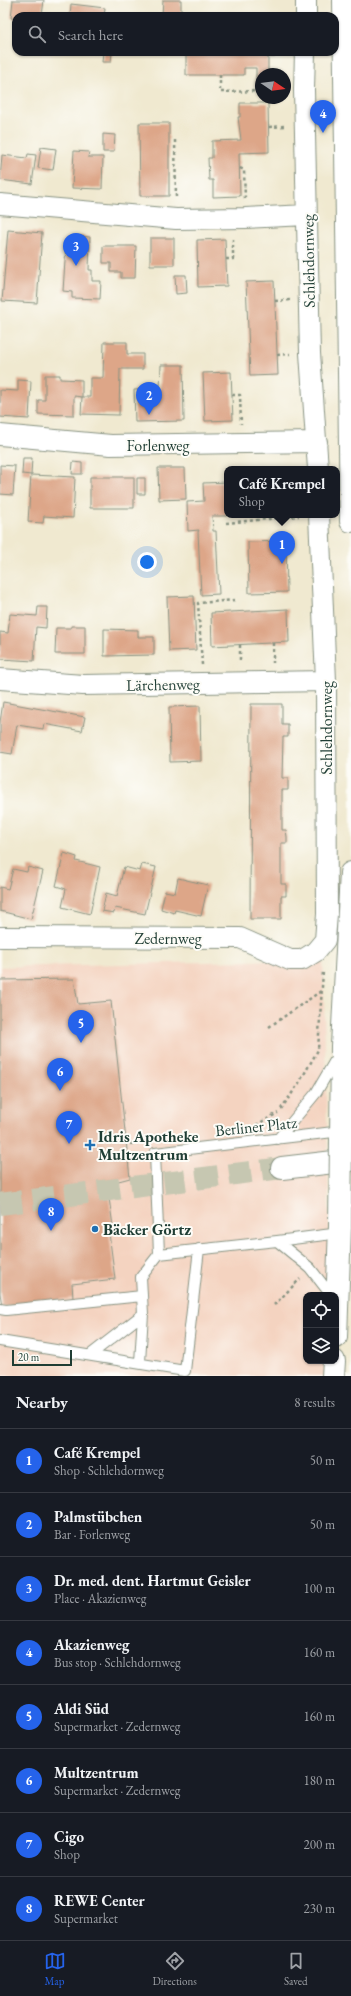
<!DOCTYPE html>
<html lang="en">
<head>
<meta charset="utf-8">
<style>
  body { margin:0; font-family:"EB Garamond",serif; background:#20242c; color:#f1f3f6 }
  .controls { position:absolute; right:12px; bottom:12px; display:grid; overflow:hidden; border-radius:8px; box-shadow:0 1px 3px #0004 }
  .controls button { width:36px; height:36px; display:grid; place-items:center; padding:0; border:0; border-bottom:1px solid #363941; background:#171b24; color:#f1f3f6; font:20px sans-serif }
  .compass { position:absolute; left:255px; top:68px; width:36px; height:36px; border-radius:50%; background:#171b24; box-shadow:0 1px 3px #0004; rotate:103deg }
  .scale { position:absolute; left:12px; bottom:10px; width:60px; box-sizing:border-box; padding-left:4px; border:2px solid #1f3d34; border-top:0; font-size:11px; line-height:14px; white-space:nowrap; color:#1f3d34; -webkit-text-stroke:3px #fdfcf7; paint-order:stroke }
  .you { position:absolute; left:147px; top:562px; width:14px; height:14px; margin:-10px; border:3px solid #fff; border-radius:50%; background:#1a73e8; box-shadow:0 0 0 6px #1a73e833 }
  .badge { display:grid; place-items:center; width:26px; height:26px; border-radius:50%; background:#2563eb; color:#fff; font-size:13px; font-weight:700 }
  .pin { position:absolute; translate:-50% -33px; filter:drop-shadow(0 1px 2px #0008) }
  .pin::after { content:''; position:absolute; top:21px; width:14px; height:12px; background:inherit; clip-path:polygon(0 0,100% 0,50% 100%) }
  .popup { position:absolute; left:224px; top:466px; width:116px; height:52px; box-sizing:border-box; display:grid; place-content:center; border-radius:8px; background:#171b24; filter:drop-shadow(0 1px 3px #0005); font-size:13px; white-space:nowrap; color:#9ea1a6 }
  .popup b { font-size:15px; color:#f1f3f6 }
  .popup::after { content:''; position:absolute; left:50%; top:100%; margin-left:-8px; border:8px solid transparent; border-top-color:#171b24 }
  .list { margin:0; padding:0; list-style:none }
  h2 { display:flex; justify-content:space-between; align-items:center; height:52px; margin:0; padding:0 16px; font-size:17px }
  h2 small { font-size:13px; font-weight:400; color:#9ea1a6 }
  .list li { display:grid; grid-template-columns:26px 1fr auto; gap:12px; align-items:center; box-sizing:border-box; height:64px; padding:0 16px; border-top:1px solid #363941 }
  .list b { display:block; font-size:15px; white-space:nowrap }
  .list p { margin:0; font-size:13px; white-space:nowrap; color:#9ea1a6 }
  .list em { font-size:13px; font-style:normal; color:#9ea1a6 }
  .icon { flex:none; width:22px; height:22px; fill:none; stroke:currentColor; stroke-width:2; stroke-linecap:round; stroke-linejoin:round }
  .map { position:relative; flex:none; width:351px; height:1376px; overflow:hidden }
  .search { position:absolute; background:#171b24; box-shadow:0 1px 3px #0004; left:12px; right:12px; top:12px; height:44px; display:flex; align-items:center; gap:10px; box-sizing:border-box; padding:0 14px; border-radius:12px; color:#9ea1a6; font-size:15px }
  .sheet { height:564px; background:#171b24 }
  nav { display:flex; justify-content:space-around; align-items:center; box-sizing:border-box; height:56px; border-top:1px solid #363941; background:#171b24; font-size:11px; color:#9ea1a6 }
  nav a { display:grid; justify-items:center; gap:2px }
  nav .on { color:#2563eb }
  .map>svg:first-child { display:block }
  .built { fill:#f4d3c0 }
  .building { fill:#dda688 }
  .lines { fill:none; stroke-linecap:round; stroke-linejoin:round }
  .primary-tunnel { stroke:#c6c7b1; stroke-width:22; stroke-dasharray:22 11; stroke-linecap:butt }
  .lane-casing { stroke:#889382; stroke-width:12 }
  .street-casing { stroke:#889382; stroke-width:22 }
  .secondary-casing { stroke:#889382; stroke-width:24 }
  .primary-casing { stroke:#889382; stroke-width:24 }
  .path { stroke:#889382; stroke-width:2.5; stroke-dasharray:3 3; stroke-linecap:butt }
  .lane { stroke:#fff; stroke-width:10 }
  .street { stroke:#fff; stroke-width:20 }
  .secondary { stroke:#fff; stroke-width:22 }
  .primary { stroke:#fff; stroke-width:22 }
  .secondary-bridge-casing { stroke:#889382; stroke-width:24; stroke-linecap:butt }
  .secondary-bridge { stroke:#fff; stroke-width:22 }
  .poi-dot { fill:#1f6fb2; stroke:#fdfcf7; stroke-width:1.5 }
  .labels { text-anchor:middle; stroke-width:4; stroke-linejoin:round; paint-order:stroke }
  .street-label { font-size:16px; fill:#1f3d34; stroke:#fdfcf7 }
  .poi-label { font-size:16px; font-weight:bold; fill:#1f3d34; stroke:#fdfcf7; text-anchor:start }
</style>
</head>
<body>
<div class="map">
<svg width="351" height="1376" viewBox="0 0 351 1376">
  <rect width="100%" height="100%" fill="#fdfcf7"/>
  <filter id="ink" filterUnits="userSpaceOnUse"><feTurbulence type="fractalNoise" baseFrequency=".025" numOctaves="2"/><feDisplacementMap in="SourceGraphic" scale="8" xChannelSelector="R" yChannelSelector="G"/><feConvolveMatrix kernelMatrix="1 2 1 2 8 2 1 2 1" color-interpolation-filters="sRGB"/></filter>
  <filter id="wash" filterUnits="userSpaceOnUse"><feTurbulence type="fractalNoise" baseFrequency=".012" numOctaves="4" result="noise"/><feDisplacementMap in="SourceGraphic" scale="16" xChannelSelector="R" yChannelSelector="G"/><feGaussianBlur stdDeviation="0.9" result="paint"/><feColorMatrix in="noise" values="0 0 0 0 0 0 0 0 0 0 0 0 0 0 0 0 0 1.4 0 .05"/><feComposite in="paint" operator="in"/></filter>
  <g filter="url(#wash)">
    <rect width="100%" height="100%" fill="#f0e9d0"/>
    <path class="built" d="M323,959l8,336h-25v66h21l-1,15h-326v-409z"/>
    <g id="blocks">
      <path class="building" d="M13,0h31l-2,16h-26v3l-5,-1z
        M163,0h18v16l-19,-1z
        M71,4l34,4 -1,8h-34z
        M103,52h9l-1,10h-9z
        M186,52h89v5h-7v17h-7v9h-5v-15h-12v7h-58z
        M240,103h28l1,49 -30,1 1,43 -27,1v-17h-4l-1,-22h4v-17l29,-1 -3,-23h2z
        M139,123h30v73h-29z
        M103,134l12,1 -1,17h-11z
        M41,147l15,2 -3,21 -15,-2z
        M74,151l15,1 -1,5h15l-1,32 -30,-1z
        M28,154l8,1 -4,29 -32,-4 2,-25 25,3z
        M8,230l34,3 -5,70 -35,-2z
        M79,236l11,1 -1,33h3v11h9l-1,18 -28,-1v-6l-9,-1 3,-45 12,1z
        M150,238h24v27h-24z
        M225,239l2,47 -29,1 -1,-47z
        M103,246h33l-1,32h-14v-6h-10v-9h-8z
        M175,275h11l1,18 -11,1z
        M274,281l4,94 -28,1 -4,-94z
        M104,342h23v12h16v15h-23l-1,46 -38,-1 1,-17h8v-19h13z
        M161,365h22l1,56 -49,1 -1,-32 26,-1z
        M231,372l2,48 -28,1 -2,-48z
        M45,375h15v4l22,1v17l-8,-1v19l-36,-1v-14h7z
        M18,380l13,1 -2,38 -29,-2v-27l18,1z
        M23,458h9l-1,17 44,2 -2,41 -29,-2 -1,7 -15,-1 3,-47 -9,-1z
        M73,462l9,1v11h-10z
        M0,465l15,1 -2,29 -13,-1z
        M158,468h27l1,31 -27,1z
        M90,477h44v31h-44z
        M137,478h8v16h-8z
        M227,482v34h-15l1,15h3l3,63 -18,1 -3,-63 1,-2 -11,1 -1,-29 17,-1 -1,-18z
        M286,541l1,51 -38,1 -1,-51z
        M194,596l2,54 -27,1 -2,-54z
        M38,607h9l-1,21 -10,-1 -2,34 -34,-2v-27l8,1 2,-19 27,2z
        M288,609l1,33 -77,4 -1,-33z
        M71,626h14v28h-30l1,-26h15z
        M104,629l34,1v7h16v18l-50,1z
        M3,702l82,15 -3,14 -38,-7 -1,5 -26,-4 -5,29 -12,-2v-30z
        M251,704h31v20h6v13h-5l-1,41h6v12h-6v40h4l1,7v6h-6v41h5v12h-5v23h-31z
        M200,706l1,55 -31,1 -1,-55z
        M64,853l13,4 -1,4 24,6 -10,47 -28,-7 4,-18 -10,-3z
        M142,864l14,3 -11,47 -30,-6 -1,5 -12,-2 4,-18 11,3 7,-29 16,4z
        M28,867l15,4 -12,48 -31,-8v-24l8,2 5,-20 14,3z
        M178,878l30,7 -7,31 -26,-6 -1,3 -13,-4 4,-18 10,2z
        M74,979l4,25 33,-3 19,177 -23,6 7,49h-5l6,46 -43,5 1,14 -71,9 -2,-14v-313z"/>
    </g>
  </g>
  <g filter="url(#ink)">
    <use href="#blocks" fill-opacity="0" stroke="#889382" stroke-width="1"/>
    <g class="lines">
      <path class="primary-tunnel" d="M0,1204l282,-36"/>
      <defs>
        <path id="lane" d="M278,1139l38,-46 21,-36
          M277,1241l33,27 21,27
          M159,1254l118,-13 63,-8
          M0,1309l6,1 136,-14
          M0,1341l185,30 14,-122
          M90,1355l53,-41
          M140,1362l3,-48 -2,-37 18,-23 -4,-101 187,-22"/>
        <path id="street" d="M306,16v-16
          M305,52l-1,38 6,263 8,116
          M0,204l176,15 69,-1 62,-3
          M0,435l111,10 206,-3
          M0,679l83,6 243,-4
          M0,937l240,1 50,22h12l13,-8 10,-12 2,-26 -1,-233 -7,-166"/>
        <path id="secondary" d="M344,0l7,521
          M341,1140l1,-94 9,-173
          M336,1337l4,-111
          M333,1376l1,-15"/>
        <path id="primary" d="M342,1131l9,-1
          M282,1168l69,-8"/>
      </defs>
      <use href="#lane" class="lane-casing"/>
      <use href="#street" class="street-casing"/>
      <use href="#secondary" class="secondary-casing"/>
      <use href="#primary" class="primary-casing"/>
      <path class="path" d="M220,75v17l41,-1
        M269,127l17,-1
        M175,140l1,59
        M240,168l4,2 1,29
        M226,259h7v-22
        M275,301l15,-1
        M277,355l13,-1
        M232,395h8l1,29
        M226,523l73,-7
        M273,643v20
        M240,645v17
        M202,665l-4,-62 37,-3
        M269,1027l52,-36
        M281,1109l18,-26 19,-33 5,-79
        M256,1125l22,-12
        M130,1144l15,-2
        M274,1305l26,-26"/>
      <use href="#lane" class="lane"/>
      <use href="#street" class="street"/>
      <use href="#secondary" class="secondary"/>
      <use href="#primary" class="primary"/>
      <defs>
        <path id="secondary-bridge" d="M340,1226l1,-86"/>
      </defs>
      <use href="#secondary-bridge" class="secondary-bridge-casing"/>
      <use href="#secondary-bridge" class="secondary-bridge"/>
    </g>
  </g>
  <g class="poi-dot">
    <path d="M88 1139h4v4h4v4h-4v4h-4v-4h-4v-4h4z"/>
    <circle cx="95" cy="1229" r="4"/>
  </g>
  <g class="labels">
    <g class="street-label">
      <text transform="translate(308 261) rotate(-91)" y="6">Schlehdornweg</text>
      <text x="158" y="451">Forlenweg</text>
      <text transform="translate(163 684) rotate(-1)" y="6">Lärchenweg</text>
      <text transform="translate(326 728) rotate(-90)" y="6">Schlehdornweg</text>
      <text x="168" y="944">Zedernweg</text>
      <text transform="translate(256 1126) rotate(-6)" y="6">Berliner Platz</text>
    </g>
    <g class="poi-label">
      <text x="98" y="1142">Idris Apotheke<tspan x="98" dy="18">Multzentrum</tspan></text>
      <text x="103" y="1235">Bäcker Görtz</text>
    </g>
  </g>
</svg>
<div class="controls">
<button><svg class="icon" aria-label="locate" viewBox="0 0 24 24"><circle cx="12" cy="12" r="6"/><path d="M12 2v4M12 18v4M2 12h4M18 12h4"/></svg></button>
<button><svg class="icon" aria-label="layers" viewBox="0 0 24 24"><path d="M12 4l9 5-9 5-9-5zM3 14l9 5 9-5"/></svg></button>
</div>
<svg class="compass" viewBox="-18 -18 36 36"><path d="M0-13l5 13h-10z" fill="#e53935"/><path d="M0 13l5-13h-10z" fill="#9ea1a6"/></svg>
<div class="scale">20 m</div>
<div class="you"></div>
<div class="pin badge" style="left:282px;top:564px">1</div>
<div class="popup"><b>Café Krempel</b>Shop</div>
<div class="pin badge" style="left:149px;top:415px">2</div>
<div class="pin badge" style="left:76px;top:266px">3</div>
<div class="pin badge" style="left:323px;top:133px">4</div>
<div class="pin badge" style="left:81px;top:1043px">5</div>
<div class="pin badge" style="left:60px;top:1091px">6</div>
<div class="pin badge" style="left:69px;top:1144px">7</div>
<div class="pin badge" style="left:51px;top:1231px">8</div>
<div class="search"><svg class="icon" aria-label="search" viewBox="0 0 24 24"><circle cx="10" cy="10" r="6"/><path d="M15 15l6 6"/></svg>Search here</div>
</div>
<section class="sheet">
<h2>Nearby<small>8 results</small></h2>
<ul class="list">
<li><span class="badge">1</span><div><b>Café Krempel</b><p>Shop · Schlehdornweg</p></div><em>50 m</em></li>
<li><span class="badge">2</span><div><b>Palmstübchen</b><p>Bar · Forlenweg</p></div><em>50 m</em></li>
<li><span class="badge">3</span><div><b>Dr. med. dent. Hartmut Geisler</b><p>Place · Akazienweg</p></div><em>100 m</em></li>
<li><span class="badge">4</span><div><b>Akazienweg</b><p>Bus stop · Schlehdornweg</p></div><em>160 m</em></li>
<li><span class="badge">5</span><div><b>Aldi Süd</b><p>Supermarket · Zedernweg</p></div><em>160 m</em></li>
<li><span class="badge">6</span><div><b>Multzentrum</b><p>Supermarket · Zedernweg</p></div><em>180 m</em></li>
<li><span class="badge">7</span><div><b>Cigo</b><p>Shop</p></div><em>200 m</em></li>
<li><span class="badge">8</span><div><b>REWE Center</b><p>Supermarket</p></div><em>230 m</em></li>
</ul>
</section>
<nav>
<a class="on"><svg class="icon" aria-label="map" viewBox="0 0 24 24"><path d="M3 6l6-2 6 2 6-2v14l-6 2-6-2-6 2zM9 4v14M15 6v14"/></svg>Map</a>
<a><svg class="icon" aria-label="directions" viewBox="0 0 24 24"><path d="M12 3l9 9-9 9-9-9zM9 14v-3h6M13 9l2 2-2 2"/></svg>Directions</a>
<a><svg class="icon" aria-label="saved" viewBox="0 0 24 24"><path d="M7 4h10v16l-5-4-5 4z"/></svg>Saved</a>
</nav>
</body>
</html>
